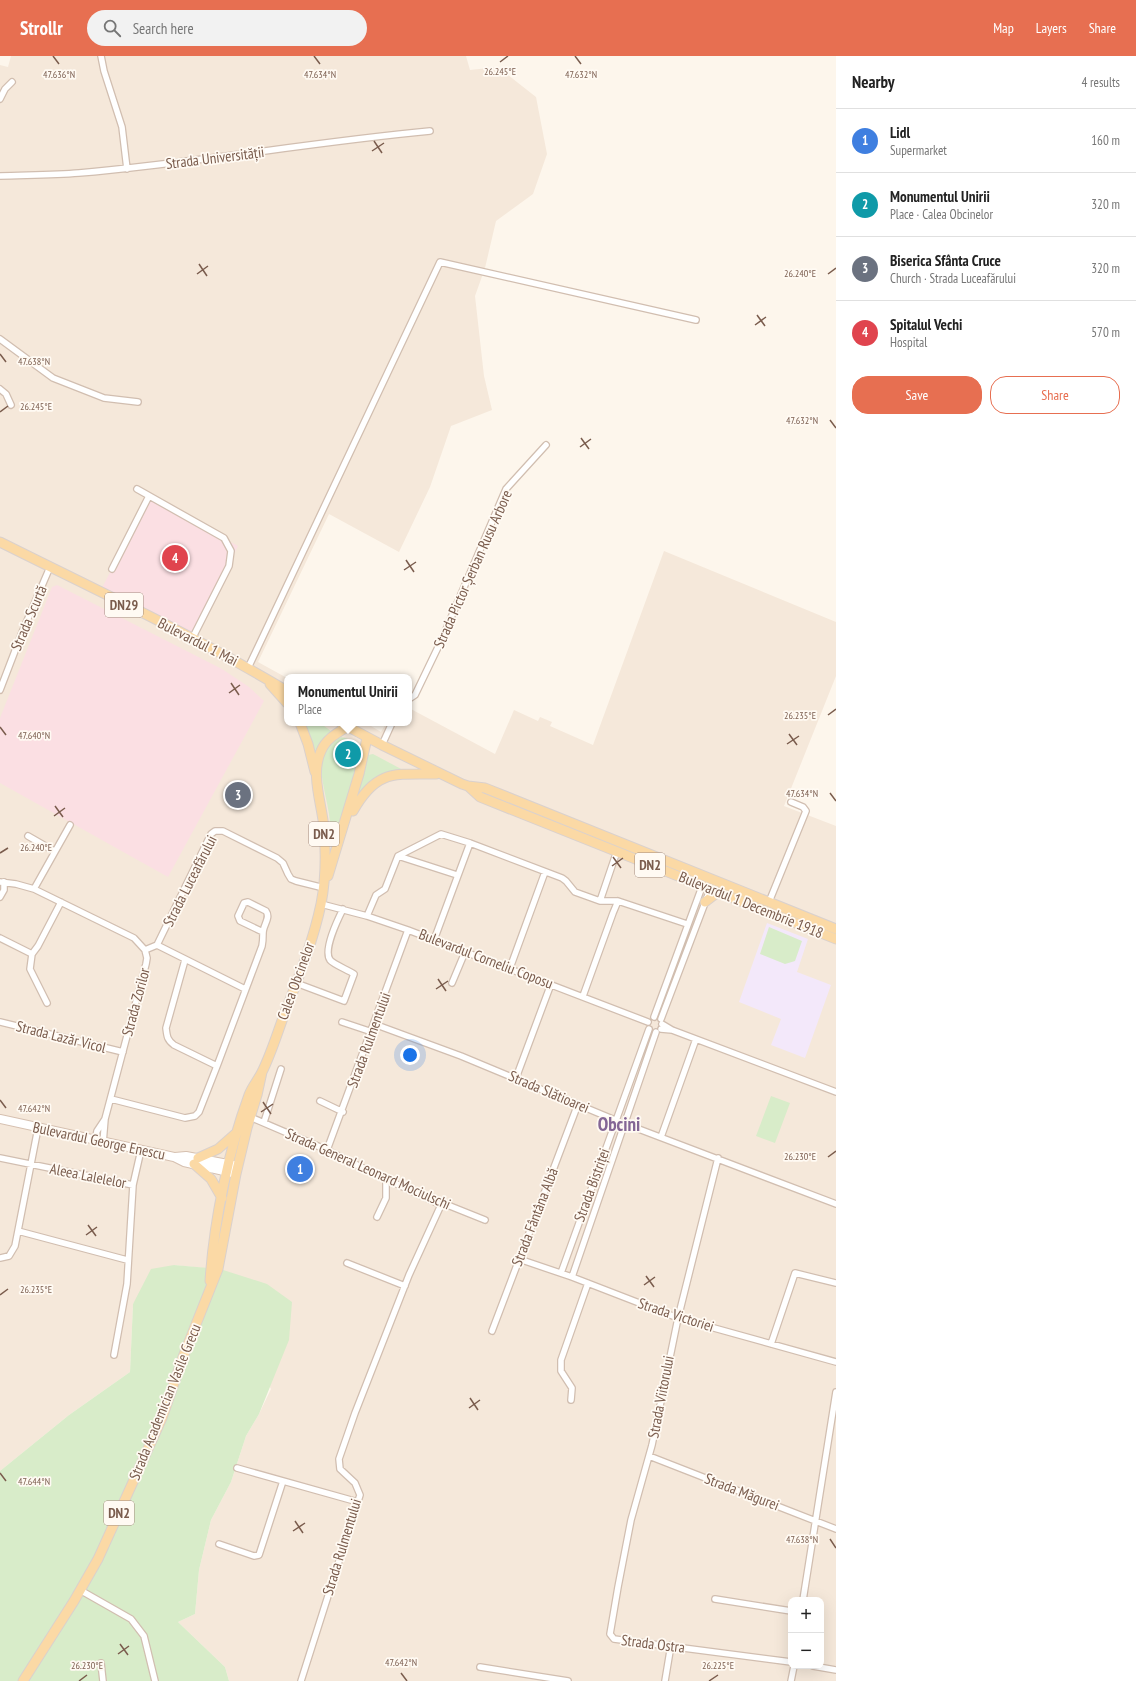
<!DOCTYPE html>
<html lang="en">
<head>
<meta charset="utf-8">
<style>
  body { margin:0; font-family:"PT Sans Narrow",sans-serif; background:#f2f2f2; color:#222 }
  .controls { position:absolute; right:12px; bottom:12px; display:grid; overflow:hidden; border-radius:8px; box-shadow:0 4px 16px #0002 }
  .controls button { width:36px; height:36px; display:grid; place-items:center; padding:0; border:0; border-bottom:1px solid #e0e0e0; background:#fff; color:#222; font:20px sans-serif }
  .you { position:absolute; left:410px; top:999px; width:14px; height:14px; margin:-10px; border:3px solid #fff; border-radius:50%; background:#1a73e8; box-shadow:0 0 0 6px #1a73e833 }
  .badge { display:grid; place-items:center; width:26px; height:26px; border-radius:50%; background:#e76f51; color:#fff; font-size:13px; font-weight:700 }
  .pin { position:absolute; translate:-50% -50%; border:2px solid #fff; box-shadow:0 1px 4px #0006 }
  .popup { position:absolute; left:284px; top:618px; width:128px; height:52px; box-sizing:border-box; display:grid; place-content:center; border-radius:8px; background:#fff; filter:drop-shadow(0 1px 3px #0005); font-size:13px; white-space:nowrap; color:#767676 }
  .popup b { font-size:15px; color:#222 }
  .popup::after { content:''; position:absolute; left:50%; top:100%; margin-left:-8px; border:8px solid transparent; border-top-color:#fff }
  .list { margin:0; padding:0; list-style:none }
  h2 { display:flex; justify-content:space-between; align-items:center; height:52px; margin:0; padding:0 16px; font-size:17px }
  h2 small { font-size:13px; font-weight:400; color:#767676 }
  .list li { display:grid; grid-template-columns:26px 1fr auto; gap:12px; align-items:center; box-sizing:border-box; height:64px; padding:0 16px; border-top:1px solid #e0e0e0 }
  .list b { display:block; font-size:15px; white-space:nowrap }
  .list p { margin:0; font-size:13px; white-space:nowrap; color:#767676 }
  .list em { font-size:13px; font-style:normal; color:#767676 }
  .actions { display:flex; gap:8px; padding:12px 16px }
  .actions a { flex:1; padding:9px 0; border:1px solid #e76f51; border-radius:16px; text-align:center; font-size:14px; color:#e76f51 }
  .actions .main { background:#e76f51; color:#fff }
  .icon { flex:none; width:22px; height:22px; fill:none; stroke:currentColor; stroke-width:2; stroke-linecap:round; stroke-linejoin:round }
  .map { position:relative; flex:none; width:836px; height:1625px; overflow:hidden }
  header { display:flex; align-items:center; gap:24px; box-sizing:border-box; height:56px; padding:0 20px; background:#e76f51; color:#fff }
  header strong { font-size:19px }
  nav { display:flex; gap:22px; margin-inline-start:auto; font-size:14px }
  .search { width:280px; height:36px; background:#f2f2f2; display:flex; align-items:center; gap:10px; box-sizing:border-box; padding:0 14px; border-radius:22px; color:#767676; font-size:15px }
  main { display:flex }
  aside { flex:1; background:#fff }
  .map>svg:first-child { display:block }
  .residential { fill:#f5e8da; fill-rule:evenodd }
  .education { fill:#f3e8fa }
  .medical { fill:#fbdfe3 }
  .green { fill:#d8ecc9 }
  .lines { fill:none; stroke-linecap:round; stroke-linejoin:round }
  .minor-casing { stroke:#d1beb0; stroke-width:8 }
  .secondary-casing { stroke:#d6c0b0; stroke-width:10 }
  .primary-casing { stroke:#dad1cd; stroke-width:11 }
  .minor { stroke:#fff; stroke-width:5.5 }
  .secondary { stroke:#fff; stroke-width:8 }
  .primary { stroke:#fbd9a5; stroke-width:9 }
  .ticks { fill:none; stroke:#7a5c4d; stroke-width:1.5 }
  .labels { text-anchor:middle; stroke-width:3.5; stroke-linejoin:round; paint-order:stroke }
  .shield { fill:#fffaf3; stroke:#a28b7f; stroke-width:1 }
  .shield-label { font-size:14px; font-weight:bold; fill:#7a5c4d }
  .street-label { font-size:15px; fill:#7a5c4d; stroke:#fffaf3 }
  .district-label { font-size:19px; font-weight:bold; fill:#846695; stroke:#fffaf3 }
  .ticks-label { font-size:10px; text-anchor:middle; fill:#7a5c4d; stroke:#fffaf3; stroke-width:3.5; stroke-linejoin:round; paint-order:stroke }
</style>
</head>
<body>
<header>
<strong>Strollr</strong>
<div class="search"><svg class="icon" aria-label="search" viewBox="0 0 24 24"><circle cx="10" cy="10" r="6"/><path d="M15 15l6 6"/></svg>Search here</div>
<nav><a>Map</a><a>Layers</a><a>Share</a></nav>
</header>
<main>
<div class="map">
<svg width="836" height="1625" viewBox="0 0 836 1625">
  <rect width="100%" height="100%" fill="#fdf6ec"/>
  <path class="residential" d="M11,0h455l4,14 28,-3 38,30 11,57 -14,40 -37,27 -11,47 -10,28 9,80 8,34 -41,16 -21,61 -31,65 -70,-38 -71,148 29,16v45h79l15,9 5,-9h23v-15l86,46 19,-44 24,11 2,-4 12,5 -2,4 43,19 71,-194 172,71v54l-52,130 52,20v855h-607l-4,-14 -47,-45 17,-8 4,-44 12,-50 20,-38 15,-46 13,-22 12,-25 -68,-121 -29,-3 -41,39 -3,68 -61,43 -69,56v-1406l8,2zM791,1544h30v66h-30z"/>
  <path class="education" d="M767,867l41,16 -11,33 34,13 -26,73 -34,-13 10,-26 -42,-17z"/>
  <path class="medical" d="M149,440l89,50 -45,89 -91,-47z
    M57,529l165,84 27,18 15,14 -96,176 -168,-94v-65l52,-131z"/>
  <path class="green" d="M301,667h19l11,8v2l-16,20z
    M341,681c9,2 16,5 20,13l-29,105c-1,-14 -1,-27 -3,-41 -2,-15 -11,-44 -7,-58 3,-10 10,-15 19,-19z
    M373,698l30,16c-28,2 -33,14 -49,34l8,-24 6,-25z
    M769,871l33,14 -7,20 -10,3 -25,-10z
    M771,1040l19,7 -15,40 -19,-7z
    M174,1209l46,4 47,15 25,18 -3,38 -30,74 -13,22 -15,46 -20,38 -12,50 -4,44 -17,8 47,45 4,14h-229v-210l69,-56 61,-43 3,-68 18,-35z"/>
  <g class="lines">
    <defs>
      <path id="minor" d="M101,0l3,15 18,56 5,42
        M0,43l5,-10 7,-7
        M0,120c26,-1 53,-1 79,-3 117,-10 233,-31 351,-42
        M0,283l53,39 51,20 34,4
        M0,333l6,5 5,11
        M137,433l87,49 7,13 -2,15 -37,73
        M112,513l37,-73
        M248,612l192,-406 256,58
        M0,634l23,-60 27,-63
        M409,643l6,-4 26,-54 65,-152 40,-44
        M382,689l10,-22
        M28,780l26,15
        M398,800l59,19
        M0,826l16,2 18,5 100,49 11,12 2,8 -1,6 -41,155 -2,24
        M34,833l36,-64
        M0,841l4,-7v-8
        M600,845l17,-50
        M769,846l37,-91 -3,-4 -12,-5
        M321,848l46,12 41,14 240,92
        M367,860l9,-21 9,-6 13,-33 43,-22 29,9 92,35 4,3 9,11 25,9h18l69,23
        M0,882l32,16
        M434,884l36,-97
        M157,889l88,44
        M145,894l12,-5 54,-111 4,-3h8l54,27 6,5 5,11 3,5 5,2 28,7
        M185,904l-19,68c1,8 1,12 8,17l43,21 45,-120c1,-5 1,-8 1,-13 0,-8 8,-15 3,-22l-18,-9 -4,1 -6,13 2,5 23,11
        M510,912l35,-96
        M296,927l48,18 10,-27c-6,-4 -21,-10 -24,-14 -7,-10 8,-41 13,-51
        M452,927l13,-31
        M583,940l30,-83 5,-12
        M47,947l-17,-34 2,-15 6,-8 23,-44
        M654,961l49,-133
        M661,963l50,-132
        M0,966l123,30
        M342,966l30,10
        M374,968l87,32 154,64 221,84
        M662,968l10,6 164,62
        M661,973l11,1
        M516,1022l35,-94
        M111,1043l74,19 10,-2 4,-4 18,-46
        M320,1045l23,11
        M250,1061l77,33 42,21 72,34 9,1 35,14
        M264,1066l17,-53
        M661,1081l35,-98
        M95,1085l2,-10 8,-12
        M327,1094l81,-220
        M0,1102l133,27 8,-35
        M718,1102l-40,160 -26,127 -21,75 -13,67 -8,47 4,5 177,23
        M377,1161l9,-19v-19
        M18,1175l109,29
        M0,1202l9,-2 6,-10 23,-118
        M519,1203l53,18 106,41 158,44
        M347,1207l58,23
        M561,1217l88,-244
        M572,1221l84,-245
        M492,1275l86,-227
        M771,1288l24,-71 41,10
        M114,1299l13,-71 6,-99
        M571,1344l1,-12 -11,-17v-11l27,-77
        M649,1400l187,73
        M237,1412l121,34
        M219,1488l35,12 5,-1 24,-74
        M80,1534l51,29 13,17 11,45
        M715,1543l76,12
        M803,1544l33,-208
        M101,1607l2,18
        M813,1610l23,4
        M480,1611l88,14
        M301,1625l59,-186 -5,-12 -15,-14 -1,-10 16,-46 54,-138 32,-70
        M665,1625l6,-36
        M791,1625l3,-15"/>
      <path id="secondary" d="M0,1063l174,38 10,5 49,11
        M175,1101l11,-1 52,10"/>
      <path id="primary" d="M0,486c96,48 195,94 287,149
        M270,628l17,19
        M300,667l8,21 7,28
        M341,667l41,22 80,39 6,2 17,2 351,141
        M468,730l12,11 356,142
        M353,755c23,-41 40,-37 83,-37
        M328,820l31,-102 8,-36
        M705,846l13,-10
        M198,1102l20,-9 17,-15
        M194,1108l17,15 11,19
        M210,1225c4,-60 18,-129 39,-186 3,-8 9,-15 13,-23 9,-18 15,-38 22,-57 14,-36 29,-73 37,-111 5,-25 5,-50 3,-76 -2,-24 -14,-54 -3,-77 5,-12 16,-18 26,-24
        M23,1625l51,-80 24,-42 64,-141 21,-61 35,-88 18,-95 11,-46 10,-33 5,-23"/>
    </defs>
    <use href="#minor" class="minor-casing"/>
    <use href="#secondary" class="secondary-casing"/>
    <use href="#primary" class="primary-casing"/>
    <use href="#minor" class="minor"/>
    <use href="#secondary" class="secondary"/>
    <use href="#primary" class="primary"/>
  </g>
  <path class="ticks" d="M53,0l6,8M314,0l6,8M575,0l6,8M500,6l8,-6M374,85l8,12M372,95l12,-8M199,208l8,12M197,218l11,-8M828,218l8,-6M757,259l8,11M755,269l11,-8M0,298l6,8M0,356l8,-6M830,364l6,8M581,382l8,11M580,391l11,-8M406,504l8,12M404,514l12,-8M231,627l8,12M229,637l11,-8M828,659l8,-6M0,671l6,8M789,678l8,11M787,688l12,-8M830,737l6,8M55,750l8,11M54,760l11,-8M0,797l8,-5M613,801l8,11M612,810l11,-8M438,923l8,12M436,933l12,-8M0,1044l6,8M263,1046l8,12M261,1056l12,-8M828,1101l8,-6M88,1169l8,11M86,1179l11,-8M646,1220l8,11M644,1229l11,-8M0,1239l8,-6M470,1342l8,12M469,1352l11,-8M0,1417l6,8M295,1465l8,12M293,1475l12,-8M830,1483l6,9M120,1588l8,11M118,1598l11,-8M401,1617l6,8M79,1625l8,-6M709,1625l9,-6"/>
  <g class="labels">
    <g class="shield">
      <rect x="105" y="537" width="38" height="24" rx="3"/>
      <rect x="309" y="766" width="30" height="24" rx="3"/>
      <rect x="635" y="797" width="30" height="24" rx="3"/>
      <rect x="104" y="1445" width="30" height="24" rx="3"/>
    </g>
    <g class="shield-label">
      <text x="124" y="554">DN29</text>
      <text x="324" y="783">DN2</text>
      <text x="650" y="814">DN2</text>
      <text x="119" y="1462">DN2</text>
    </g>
    <g class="street-label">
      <text transform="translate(215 102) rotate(-7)" y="5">Strada Universității</text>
      <text transform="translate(473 513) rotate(-66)" y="5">Strada Pictor Șerban Rusu Arbore</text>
      <text transform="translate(29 562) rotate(-67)" y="5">Strada Scurtă</text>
      <text transform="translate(198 586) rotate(27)" y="5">Bulevardul 1 Mai</text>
      <text transform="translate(190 825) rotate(-63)" y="5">Strada Luceafărului</text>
      <text transform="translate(751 849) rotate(22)" y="5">Bulevardul 1 Decembrie 1918</text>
      <text transform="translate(486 903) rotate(21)" y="5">Bulevardul Corneliu Coposu</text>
      <text transform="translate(296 925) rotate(-70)" y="5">Calea Obcinelor</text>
      <text transform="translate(136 946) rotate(-75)" y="5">Strada Zorilor</text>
      <text transform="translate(61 981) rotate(14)" y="5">Strada Lazăr Vicol</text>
      <text transform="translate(369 984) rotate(-70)" y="5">Strada Rulmentului</text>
      <text transform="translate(549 1036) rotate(23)" y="5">Strada Slătioarei</text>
      <text transform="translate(99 1085) rotate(12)" y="5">Bulevardul George Enescu</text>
      <text transform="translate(368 1113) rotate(24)" y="5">Strada General Leonard Mociulschi</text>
      <text transform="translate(88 1120) rotate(11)" y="5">Aleea Lalelelor</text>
      <text transform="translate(592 1129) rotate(-70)" y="5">Strada Bistriței</text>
      <text transform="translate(535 1161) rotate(-69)" y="5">Strada Fântâna Albă</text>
      <text transform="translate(676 1259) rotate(18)" y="5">Strada Victoriei</text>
      <text transform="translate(661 1341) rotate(-79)" y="5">Strada Viitorului</text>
      <text transform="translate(165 1346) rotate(-68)" y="5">Strada Academician Vasile Grecu</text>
      <text transform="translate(742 1436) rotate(21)" y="5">Strada Măgurei</text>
      <text transform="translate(342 1491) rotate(-73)" y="5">Strada Rulmentului</text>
      <text transform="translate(653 1588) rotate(7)" y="5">Strada Ostra</text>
    </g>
    <g class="district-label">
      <text x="619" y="1075">Obcini</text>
    </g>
  </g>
  <g class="ticks-label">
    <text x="500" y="19">26.245°E</text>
    <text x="59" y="22">47.636°N</text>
    <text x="320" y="22">47.634°N</text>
    <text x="581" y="22">47.632°N</text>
    <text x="800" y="221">26.240°E</text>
    <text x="34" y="309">47.638°N</text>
    <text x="36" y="354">26.245°E</text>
    <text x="802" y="368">47.632°N</text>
    <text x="800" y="663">26.235°E</text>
    <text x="34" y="683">47.640°N</text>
    <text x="802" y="741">47.634°N</text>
    <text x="36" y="795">26.240°E</text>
    <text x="34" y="1056">47.642°N</text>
    <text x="800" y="1104">26.230°E</text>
    <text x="36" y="1237">26.235°E</text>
    <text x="34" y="1429">47.644°N</text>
    <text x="802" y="1487">47.638°N</text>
    <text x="401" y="1610">47.642°N</text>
    <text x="87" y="1613">26.230°E</text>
    <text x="718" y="1613">26.225°E</text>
  </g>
</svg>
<div class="controls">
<button>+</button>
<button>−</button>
</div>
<div class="you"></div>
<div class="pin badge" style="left:300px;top:1113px;background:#3f7fe0">1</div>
<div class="pin badge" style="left:348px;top:698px;background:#0f9aa8">2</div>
<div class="popup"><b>Monumentul Unirii</b>Place</div>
<div class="pin badge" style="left:238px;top:739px;background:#6b7280">3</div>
<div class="pin badge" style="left:175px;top:502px;background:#e0444e">4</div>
</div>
<aside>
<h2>Nearby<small>4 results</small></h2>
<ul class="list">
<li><span class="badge" style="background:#3f7fe0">1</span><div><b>Lidl</b><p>Supermarket</p></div><em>160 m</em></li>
<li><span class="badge" style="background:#0f9aa8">2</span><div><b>Monumentul Unirii</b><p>Place · Calea Obcinelor</p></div><em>320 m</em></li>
<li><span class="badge" style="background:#6b7280">3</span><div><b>Biserica Sfânta Cruce</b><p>Church · Strada Luceafărului</p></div><em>320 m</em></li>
<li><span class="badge" style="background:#e0444e">4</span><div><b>Spitalul Vechi</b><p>Hospital</p></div><em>570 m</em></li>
</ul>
<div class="actions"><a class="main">Save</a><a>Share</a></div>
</aside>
</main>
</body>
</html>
